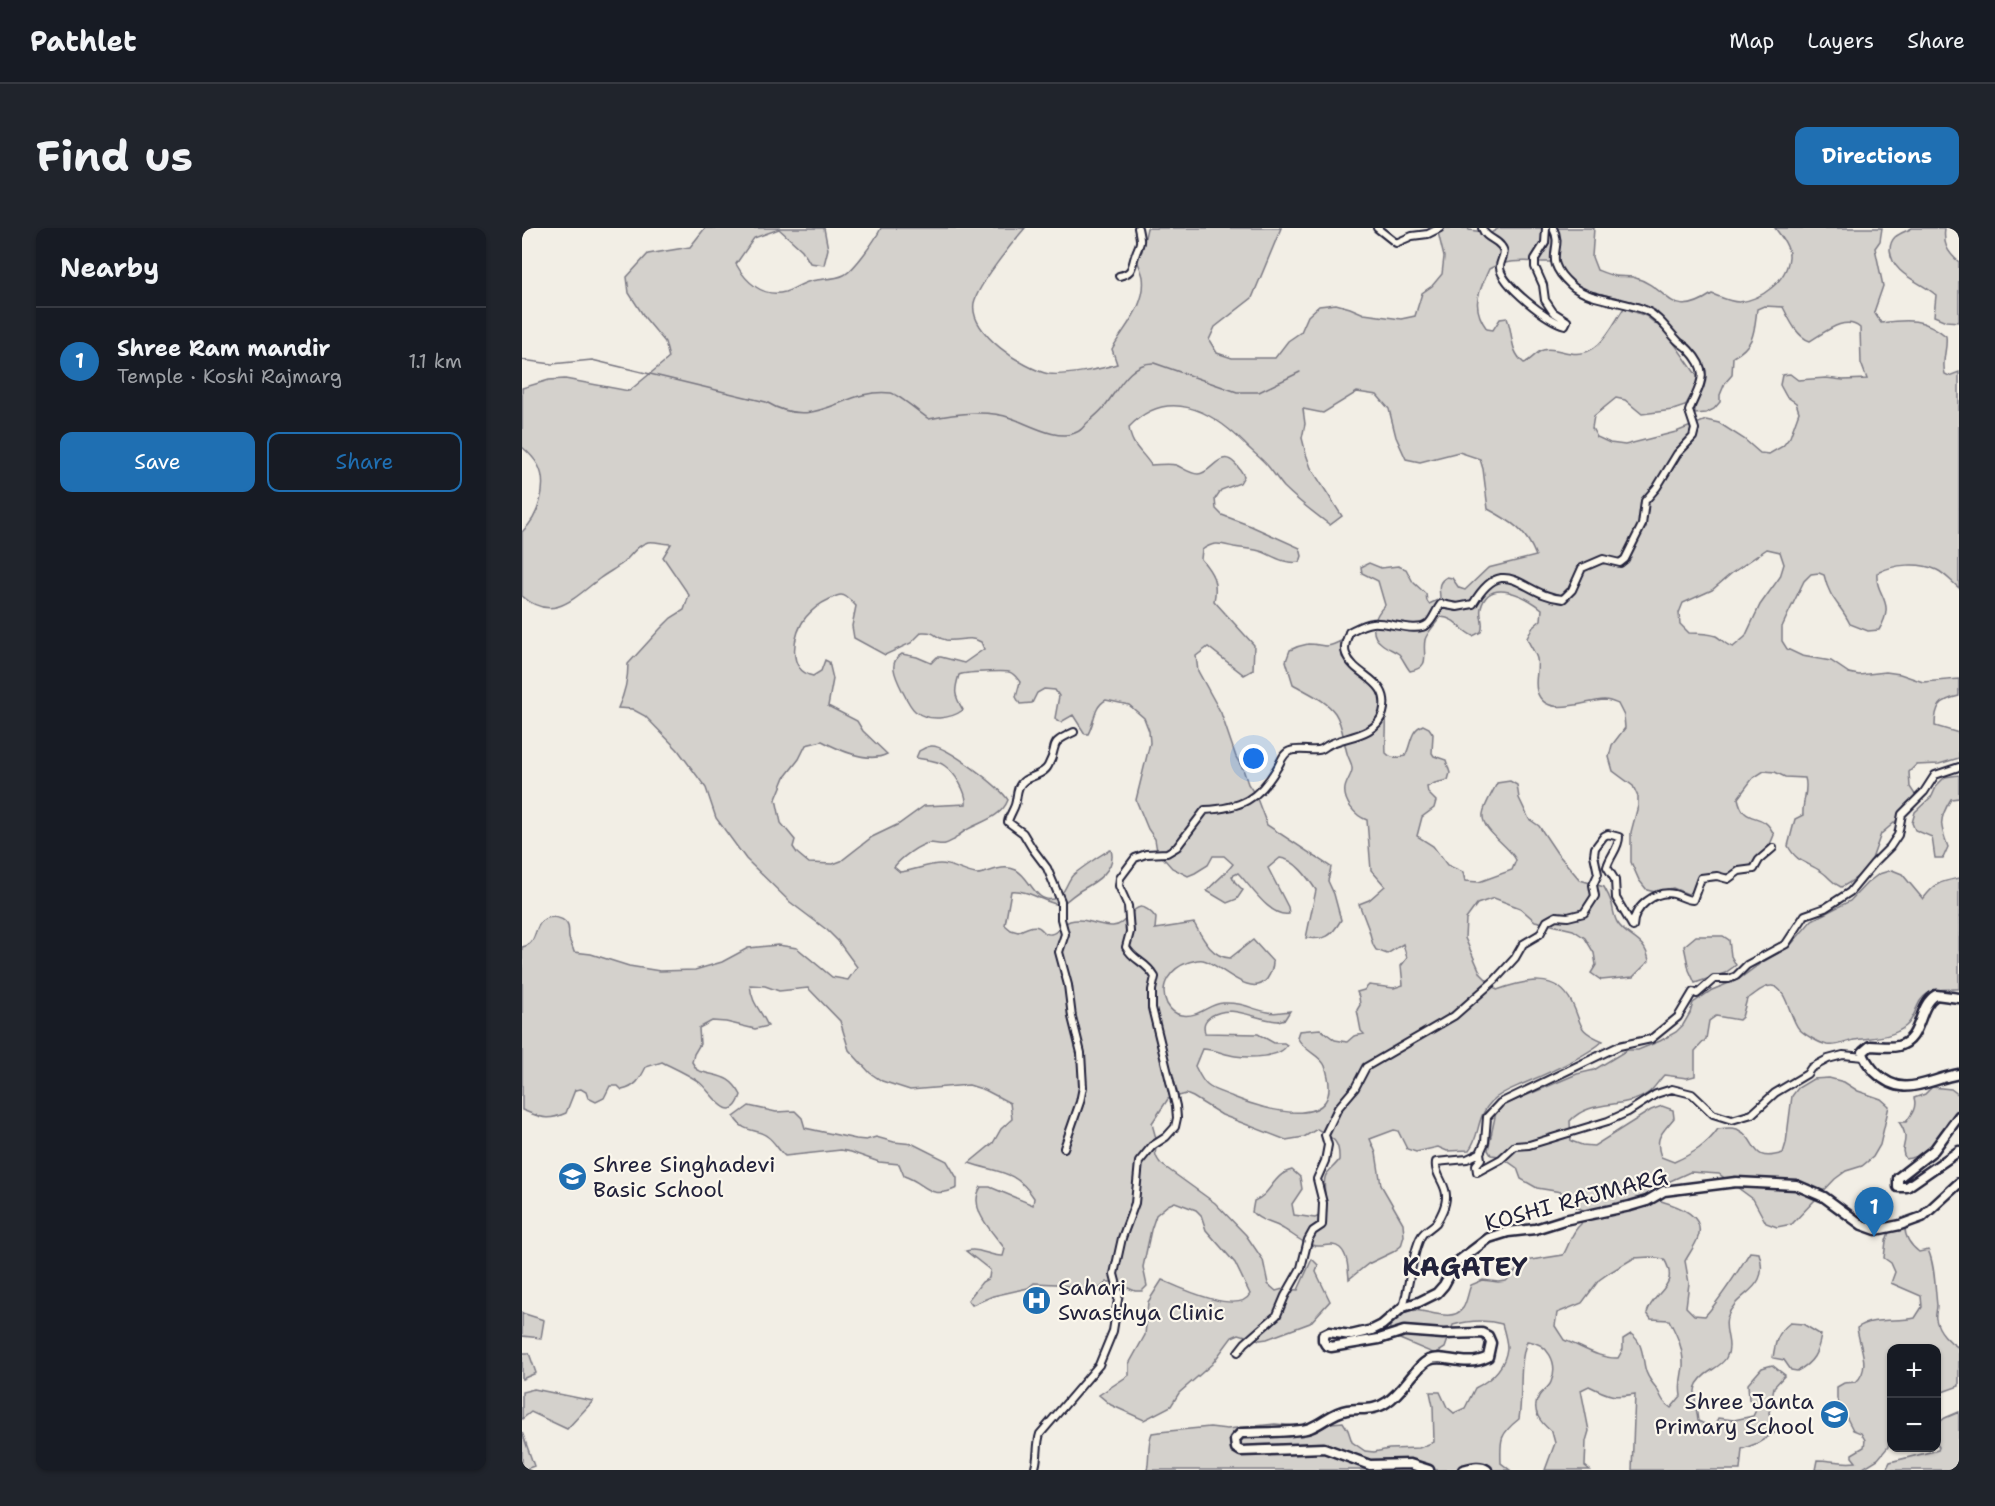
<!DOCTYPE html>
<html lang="en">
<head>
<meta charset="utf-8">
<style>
  body { margin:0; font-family:"Shantell Sans",sans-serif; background:#20242c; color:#f1f3f6 }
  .controls { position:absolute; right:18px; bottom:18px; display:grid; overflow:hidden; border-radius:12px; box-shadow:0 2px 4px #0004 }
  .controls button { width:54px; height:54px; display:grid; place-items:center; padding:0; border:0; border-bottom:2px solid #363941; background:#171b24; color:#f1f3f6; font:30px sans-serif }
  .you { position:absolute; left:732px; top:531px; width:21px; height:21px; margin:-15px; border:4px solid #fff; border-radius:50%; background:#1a73e8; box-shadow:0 0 0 9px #1a73e833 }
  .badge { display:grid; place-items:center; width:39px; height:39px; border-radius:50%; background:#1f6fb2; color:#fff; font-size:20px; font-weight:700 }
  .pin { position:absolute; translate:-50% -50px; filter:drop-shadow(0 2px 3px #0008) }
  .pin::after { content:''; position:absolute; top:32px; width:21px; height:18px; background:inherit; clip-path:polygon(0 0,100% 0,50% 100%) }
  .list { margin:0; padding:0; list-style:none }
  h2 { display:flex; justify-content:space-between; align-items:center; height:78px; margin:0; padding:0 24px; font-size:26px }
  h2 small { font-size:20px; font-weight:400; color:#9ea1a6 }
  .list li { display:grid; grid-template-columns:39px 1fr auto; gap:18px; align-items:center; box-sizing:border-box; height:108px; padding:0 24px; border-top:2px solid #363941 }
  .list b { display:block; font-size:22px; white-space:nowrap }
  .list p { margin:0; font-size:20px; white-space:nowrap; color:#9ea1a6 }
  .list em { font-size:20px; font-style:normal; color:#9ea1a6 }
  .actions { display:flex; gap:12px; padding:18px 24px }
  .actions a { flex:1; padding:14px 0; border:2px solid #1f6fb2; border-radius:12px; text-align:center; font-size:21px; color:#1f6fb2 }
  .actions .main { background:#1f6fb2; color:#fff }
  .map { position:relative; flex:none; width:1437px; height:1242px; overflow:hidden; border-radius:12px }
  header { display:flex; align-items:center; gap:36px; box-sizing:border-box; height:84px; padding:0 30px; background:#171b24; border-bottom:2px solid #363941 }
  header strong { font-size:28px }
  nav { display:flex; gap:33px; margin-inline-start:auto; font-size:21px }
  .intro { display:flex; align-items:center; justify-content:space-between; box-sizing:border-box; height:144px; padding:0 36px }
  h1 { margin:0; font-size:42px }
  .button { padding:15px 27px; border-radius:12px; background:#1f6fb2; color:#fff; font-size:21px; font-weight:700 }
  main { display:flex; gap:36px; padding:0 36px }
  aside { flex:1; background:#171b24; border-radius:12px; box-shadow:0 2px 4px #0004 }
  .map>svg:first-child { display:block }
  .green { fill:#d4d1cc; stroke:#7b7a84; stroke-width:1.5; fill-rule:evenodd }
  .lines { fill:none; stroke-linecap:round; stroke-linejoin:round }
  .stream { stroke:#76747f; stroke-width:1.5 }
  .minor-casing { stroke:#22223b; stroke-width:10 }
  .major-casing { stroke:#22223b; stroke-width:13 }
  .minor { stroke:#fbf7ec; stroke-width:6 }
  .major { stroke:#fbf7ec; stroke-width:8 }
  .labels { text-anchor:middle; stroke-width:4.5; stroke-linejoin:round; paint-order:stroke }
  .poi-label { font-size:22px; fill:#22223b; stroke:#fbf7ec; text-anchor:start }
  .street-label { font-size:22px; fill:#22223b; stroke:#fbf7ec }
  .quarter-label { font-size:26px; font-weight:bold; fill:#22223b; stroke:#fbf7ec }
</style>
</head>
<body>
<header>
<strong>Pathlet</strong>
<nav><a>Map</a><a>Layers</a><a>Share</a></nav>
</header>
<div class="intro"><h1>Find us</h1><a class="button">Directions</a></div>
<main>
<aside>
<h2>Nearby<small></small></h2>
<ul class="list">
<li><span class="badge">1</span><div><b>Shree Ram mandir</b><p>Temple · Koshi Rajmarg</p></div><em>1.1 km</em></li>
</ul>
<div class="actions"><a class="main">Save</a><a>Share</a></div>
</aside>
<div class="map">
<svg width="1437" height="1242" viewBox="0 0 1437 1242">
  <rect width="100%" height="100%" fill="#f2eee5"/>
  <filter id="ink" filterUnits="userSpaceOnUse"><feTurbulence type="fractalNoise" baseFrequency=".0167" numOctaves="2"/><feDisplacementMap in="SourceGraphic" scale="12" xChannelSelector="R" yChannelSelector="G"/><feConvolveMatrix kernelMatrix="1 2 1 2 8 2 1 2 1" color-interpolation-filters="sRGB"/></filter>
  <g filter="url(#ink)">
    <path class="green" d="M183,0h119l4,21 -4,16 -14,-2 -8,-13 -23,-21 -25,9 -18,26c10,18 27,34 49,28 9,-3 17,-9 26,-11 11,-3 23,-1 33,-6 10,-5 32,-36 37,-47h144c-13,15 -47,57 -51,75 -5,30 50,66 75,71 16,2 53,-5 68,-10l-5,-15c12,-22 35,-44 31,-72 -1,-5 -4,-12 -6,-17l5,-9 5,-23h134l-29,70 -37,29 -6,13 8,13 15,5h43l13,-17 13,-9 7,-16 11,-10 17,-2 14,4 14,6 37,5 14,-3 7,-23 10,-7 10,-12 2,-17 -7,-29h31l1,2 22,3 8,-5h50l4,6 -2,28c-21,0 -42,-4 -62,7 -10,23 -19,37 -2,60l6,1 7,-11 7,-1c7,18 2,32 17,45 8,-3 12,-11 19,-13 9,-3 19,2 28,3 28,5 40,-26 53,-45l22,8 21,17 33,47 -15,26 -12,4 -31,4 -17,-14 -9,-2 -22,18 -2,12 5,9 13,6 15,2 51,-13 30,-12 13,3 25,16 16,14 9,1 14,-8 7,-9 9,-25 -3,-9 -10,-7 -6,-11 2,-10 8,-1 8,6 28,-2 17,2 24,-1 -6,-16 -1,-35c-15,-14 -37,6 -50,13 -13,-4 -21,-22 -27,-34l-19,-1 -7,3c-3,23 -2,36 -24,48l-1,18 -7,8 -5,12v7l-6,7 -8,4 -11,1v-12l9,-17 2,-14 -12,-21 -17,-15 -22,-25 -14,-6 -51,-13 -16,-6 -14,-15 -4,-12 -1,-30h39l-2,29 5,13c5,2 12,5 18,6 6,1 12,0 18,1 38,11 36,45 79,17 8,3 18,8 27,8 22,-2 48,-21 50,-45 1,-10 -8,-21 -14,-29h107l-2,13 -5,7 8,38 -9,26 7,11c27,-4 43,-5 65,13 2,13 -5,24 -1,38l4,2 10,-4v216c-7,-6 -14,-14 -22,-18 -18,-8 -43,-6 -60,3 -2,24 20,27 2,57l-11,1 -18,-7c-10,-21 -20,-23 -26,-49l-5,-2 -8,1 -7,7 -16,33 -6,13v14l5,8 15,7 29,5 18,12 10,2 27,-3 14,2 23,8 36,-3v17c-19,4 -24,10 -24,30l24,7v25l-20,6 -23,1 -7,7 1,15 6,9 -12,10 -2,10 -21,18 -13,36c-10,5 -17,13 -27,17 -11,-5 -10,-9 -19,-15 -14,-10 -25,-9 -34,-26l7,-27 8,-4c-1,-14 6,-25 2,-37l-20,-1 -10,-5 -11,-1 -11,7 -15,20c6,30 25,10 36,37 -6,18 -27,39 -48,39 -7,0 -17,-3 -23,1 -4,3 -6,11 -9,16l-6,3 -15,-6 -18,4 -8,-2 -8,-10 -8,-18v-30l7,-26v-9l-5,-11 -20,-15 -4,-14 3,-12 13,-17 -1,-12 -6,-12c-5,-2 -9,-4 -14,-4 -19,1 -59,19 -67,-9 -3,-10 2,-22 0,-32 -1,-6 -8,-14 -10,-21l6,-11 8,-7 1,-11c-15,-12 -53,-33 -61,-1 -2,9 4,15 0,24l-8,4c-13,-6 -17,-18 -32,-19 -4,5 -15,17 -16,23 -3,14 7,27 -15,31 -4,-5 -7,-12 -11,-17 -6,-4 -12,-6 -17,-10 -15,-10 -7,-29 3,-39l-7,-24 -16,-8 -1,-6 8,-4 12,5 17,-2 8,3 7,13 13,12 1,7 2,3 11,-5c0,-10 -4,-16 7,-22l5,1 7,10 6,2 23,-22 48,-12c-10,-26 -24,-34 -48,-47l-5,-40 -3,-10 -21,-7 -39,10 -14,-3 -10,-22 -7,-28 -12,-14 -20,-3 -34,21 -20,-4 2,15 -3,14 4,16 5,14 31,48 -12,9c-16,-12 -32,-24 -46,-38 -6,-7 -11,-15 -17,-22 -7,-8 -16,-14 -23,-22 -33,-33 -77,-56 -115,-16 2,19 12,23 22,38 8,0 17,-2 25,0 7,3 14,9 22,9 16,0 24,-36 46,2l-4,7 -19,7 -6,9 1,10 6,6 29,11 49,22 2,8 -2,6c-15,2 -24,-4 -37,-10 -9,-4 -19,-3 -29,-5 -13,-3 -20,-6 -32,3l-1,9c12,14 17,23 13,42l40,44 -1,25 -9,5 -36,-28 -12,9 2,15 23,42 15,44 7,12 5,15 8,12 11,29 64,42 -3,14 6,13 7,26c-10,17 -15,20 -35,18l10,-48c-8,-12 -21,-31 -36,-32l-12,10 20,39 1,7c-19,4 -39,-29 -51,-41l-6,3 3,6 8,8 -6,9 -10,4 -20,-12c8,-10 18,-16 26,-27l-9,-8h-11l-5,9 -13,8 -7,3 -16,-8 -15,-17 -2,-12 -7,-10 -12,-29 14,-57 -1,-12 -5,-13 -15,-13 -23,-5c-13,7 -11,22 -18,34h-3l-12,-19 -12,7 -4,-1 -2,-3 4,-22 -4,-6 -11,-1 -7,4 -5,10 -12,1 -4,-7 4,-15c-3,-4 -6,-9 -11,-10 -6,-1 -45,0 -50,3 -5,16 -5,20 4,35 -12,9 -35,12 -48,1 -6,-5 -20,-33 -21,-42 -1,-6 2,-12 8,-15l15,3 14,6 6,-6h4l23,6 20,-14 -3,-7c-12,-7 -22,0 -35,-2 -11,-2 -10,-9 -24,-8l-11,11 -26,12 -31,-17 -2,-12 4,-20c-4,-4 -9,-11 -15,-11 -4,0 -9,3 -13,5 -9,4 -15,9 -22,17 -13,16 -20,53 7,59l8,-5 4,-11 4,2 4,17 -5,27 29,15 6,10 24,23c-19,10 -48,-4 -65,-13l-16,4 -7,14 -14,18 -9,22 5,24 14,17 -2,7 4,6 12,10 24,1 8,-3 31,-24 27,-13 25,-18 42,-2c1,-12 -11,-31 -21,-38 -7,-6 -20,-6 -29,-8l3,-7c4,-2 8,-5 13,-5 15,0 68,41 76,54 -9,23 -39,22 -54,40 -3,1 -5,3 -9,4 -4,1 -10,-1 -15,-1 -11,1 -30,16 -36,24l6,5c13,-1 28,-8 40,-8 13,0 23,8 36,10 11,1 24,-11 40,-4 14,7 19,33 37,29 13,-4 13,-17 20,-24 6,-5 32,-24 38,-25 6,19 -15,32 -30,40 -7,4 -13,10 -20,15 -17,-2 -33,-16 -50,-14l-6,34 6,5 7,2c28,-15 20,4 33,2 7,-1 12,-11 19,-13 14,-4 28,5 42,5 19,1 21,-37 44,-8l-1,11 39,-6c8,14 17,34 36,35l23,-18 20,22c0,7 -2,11 -6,17 -16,21 -48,-16 -64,-19 -5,-1 -9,1 -14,2 -18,6 -31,23 -22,42 3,5 7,10 14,11 19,3 26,-11 42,-12 19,-1 28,6 45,9 7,2 15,0 22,-1l-5,8 -7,2c-23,-1 -46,-18 -67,-5 -7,5 -8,9 -6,17l53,1 16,9h10l3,2c-6,13 -39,13 -52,11 -12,-2 -21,-7 -33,-7l-7,17c3,6 7,15 12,19 7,6 18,8 26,12 34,14 115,37 92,-31 -5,-12 -20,-13 -28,-29l2,-6 21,-2 15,11 12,2 7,-6 10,-2 -3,-3 -4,-21 3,-5 -1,-8 -2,-5 7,-2 5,-5 25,3 9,-3 -2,-19 6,-8 -4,-14 -16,10 -11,-4 -3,-5 -4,-15 -10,-26 10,-4 16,-14 -14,-16 -4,-50c-12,-4 -24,-19 -22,-32 1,-6 6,-12 7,-18 1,-7 -4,-11 -5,-17 -4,-14 -4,-28 -12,-40 -9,-13 -29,-21 -42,-29l-7,-23 4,-11c6,-3 12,-5 18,-6 17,0 15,6 33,-3l1,16c17,17 42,32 44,59 1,13 -1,25 0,37 6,6 11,5 19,3 7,-12 4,-25 18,-31l6,3 4,6 -1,19 2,3 12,4 4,13 -2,7 -13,3 -8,4 1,6 8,8 -2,7 -12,9 -5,19 16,10 14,19 16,7 2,9 14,1 33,-12 4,-10c-7,-15 -35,-29 -33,-46 1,-9 10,-22 14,-31l13,-2 7,4 2,13 10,21 10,7 18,27 23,27 24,7c3,5 6,11 8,17 1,6 2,13 5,18 10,17 28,15 32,39l-16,16 -32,3 -10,-7 5,-8 -2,-12 -9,-15 -12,-8 -38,-9 -15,-13 -26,-10 -17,6 -11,15 -1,19 16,36 16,16c27,-10 60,-18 75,13 11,22 4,27 31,38 -16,15 -57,33 -78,42 -11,5 -24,9 -33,18 -17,17 -11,34 -23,49l-22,1 -9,-4 -22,5 -9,-3 -9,-18 -4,-1 -24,9 6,14 5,32 22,38 1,13 -3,10 -8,6 -25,12 -19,15c-1,-10 -1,-24 -9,-31 -8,-6 -15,-1 -23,-2 -14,-1 -25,-13 -37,-19 -9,-5 -21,-6 -28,-15l2,-11c17,-6 19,-27 38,-31l8,7 2,12 -10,15 2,11 21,3 11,-5c2,-11 -5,-30 0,-38 3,-5 10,-10 13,-15 1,-19 -6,-22 -22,-31l-13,8 -18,3 -64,-25 -29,-18 -7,-3 -18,5 -16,24c1,6 3,10 4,16 2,11 -5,13 5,25l54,39 31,32 17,25 5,24 8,7 7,-2 15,1 14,-31 6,6 -2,7 14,29 -20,22 -43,16 -7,1 -21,-6 -7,3 -20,27 -33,29 -8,13 -27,14 -33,-15 -12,-10 30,-20v-11l16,-29 3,-33 14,-22c16,7 77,36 88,14l-15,-31 -29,-33 -5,-15 -5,-5 -21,-8 -7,3 -12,10 -5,15 -8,37 4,19 -5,5h-7l-21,-9h-7l-7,6 -7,2 -37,-6 -22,-1 -6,5 -35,8 -21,9 -4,-5 14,-18 7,-4 1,-8 -24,-19c14,-4 24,6 37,5l2,-7c-12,-17 -38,-40 -24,-62h9l43,18 1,-7c-19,-29 -36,-25 -65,-35l24,-20 8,-14 11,-10 -2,-16 -25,-13 -16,-5 -59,5 -28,-9 -12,-8 -21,-23 -9,-29 -32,-33 -29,3 -14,-5 -15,-1c2,20 10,23 18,41l-13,3 -29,-7 -14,-1 -13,7 1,16 -6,10 -2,8 5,8c21,8 32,3 44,25 -11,34 -30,-4 -42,-13 -11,-8 -25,-14 -37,-20l-16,5c-6,12 -10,20 -24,23l-4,-4h-8l-6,12 -8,4 -8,-4 -2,-6 -5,-3 -6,1 -9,23c-20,9 -25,4 -44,-3v-163c15,-3 11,-16 19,-25 6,-7 21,-6 26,2 3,4 1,9 2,14 1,5 4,9 5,14l17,2 38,12 31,5 35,-1 27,-8 26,-14 30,-3 19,3 35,29 16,3 9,-13 -19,-26 -11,-11 -37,-28 -44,-43 -30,-41 -10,-30 -28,-38 -33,-34 -13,-7 -14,-1c7,-15 10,-27 10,-44l32,-35 11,-11 13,-8 5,-15 -26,-38 8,-13c-6,0 -17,-3 -23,-2 -11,3 -17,14 -25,21 -8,6 -16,10 -24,16 -25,19 -46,44 -77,17v-64c16,-14 27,-47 16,-67 -4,-7 -10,-13 -16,-18v-59l27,-8 16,-1 64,12 40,-33 -4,-16 -20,-24 -16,-25 -2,-16 21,-23 42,-7zM1245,321l13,3 4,12 -4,13 -20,28 -15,32 -12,10c-8,-2 -10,-7 -17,-11 -9,-3 -18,-3 -27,-3l-9,-9 -1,-11 4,-10 29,-13 20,-17z
      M1390,0h33c-2,16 2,24 14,34v60l-13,-1 -12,-5 2,-21c-16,-14 -44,-20 -46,-45 0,-5 2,-10 5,-13 5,-4 12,-6 17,-9z
      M1437,547v23l-8,1c-13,21 -11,27 -3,48l-5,11h-8l-3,-21 -17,-7 -3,-7 3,-11 17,-16 5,-11 8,-8z
      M1370,642l10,4 21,25c13,-17 17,-17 36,-21v111c-18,0 -35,-1 -42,18 -3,7 -5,14 -11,19 -16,13 -34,11 -52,14 -9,2 -18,7 -27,5 -8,-2 -22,-10 -28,-16 -9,-10 -13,-44 -28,-43 -9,0 -16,9 -24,13l-5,18 -3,3 -23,-4 -7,5 -3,18 -11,12v25l-8,2 -23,-3c-5,5 -10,14 -16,18 -23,17 -58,5 -78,28l1,20 11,4 12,1 57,-36 11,-4 11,4 1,8c-12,15 -20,19 -13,39l13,5c18,-8 33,-17 44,-33 6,-1 14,-2 19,0 23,11 11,35 46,24l3,-10 6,-47 6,-8 15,-9 16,-1 15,4 14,9 23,8 8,7 -9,39 -7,12 -11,9 -16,5 -11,8 -43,45 -15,3 -11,-4 -13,-24 -34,-25 -29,-2 -31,14 2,15c17,5 47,15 36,39 -3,7 -8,14 -12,21l4,22 -3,24 8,8 11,1c18,-20 31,-42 45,-64l9,1c12,39 -23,37 -32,65 -4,13 7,26 -1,40 -3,5 -9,9 -14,12 -24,15 -17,25 -14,51l15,7 5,-10 16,2 19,-4 3,-6 -7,-10 -1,-16 14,-16 10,-3 13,10 -11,12 -5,26 7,19 -18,11 -16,6 -2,21h-108l3,-76c-21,4 -26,2 -46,-8l-8,4 8,41 -3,10 -1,25 5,4h-45l10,-27 -3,-11c-11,-9 -22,-21 -13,-36 3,-5 10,-8 12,-14 8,-19 -3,-39 -24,-41 -9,24 -4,52 -8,78 -19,15 -19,20 -18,44l9,7h-363c3,-12 0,-26 5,-37l7,-1 51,-5 17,2 48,-5 47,4 9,-5 12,-1 5,8 4,12 13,9 9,1 15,-3 30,-1 15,-6 -1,-36 -3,-14h10l7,15 7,6 11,-5 10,-20c16,-8 30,-20 32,-40 0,-7 -3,-17 -5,-24 -17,-5 -32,-4 -49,1l-8,23 -10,6 -40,-17 -6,-5 2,-10c5,-4 10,-9 16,-11 14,-5 44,14 56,-3 4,-6 5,-16 8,-23l12,-5 15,2 8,-1 19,-20 38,-6c7,-11 8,-23 18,-31l2,-14 -11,-5 -11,-13 -24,-4 -16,-9 -4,-11 -17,-12 -9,-1 -3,-5 8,-38 8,-7 73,-31 17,-4 33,-20h11l22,-9 16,-9 7,-7 7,-12 3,-10 19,-13 27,-11 22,-16 28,-16 23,-27 38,-19 17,-18 12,-9zM1128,1029l14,2c17,28 -11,32 -17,54l4,6 18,1c8,15 15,30 14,47 -2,11 -4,18 -2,29l-10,12c-9,-6 -9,-10 -14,-19 -5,-7 -10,-11 -12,-21 -3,-14 -2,-25 -14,-34l-8,5v10l-5,9c-19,1 -37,-12 -54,-18l-9,-14 2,-13 25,-10 17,-23 10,-7 25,-15z
      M1174,708h27l6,4 2,16 5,9 -11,8 -30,10 -6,-13 -5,-24z
      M1410,859l19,2 8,6v17l-11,9 -12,23 -16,12 -14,3c-9,-13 7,-17 -7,-37h7c6,-8 11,-15 8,-24l11,-4z
      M227,878l27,6 19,-1 7,7 3,10 51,11 10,1 10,-3 18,5 19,2 34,17 10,17v10c-28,13 -31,-5 -53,-12l-5,-12 -20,-2 -28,-10 -10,-2 -56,6c-7,-6 -10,-14 -17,-19 -12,-10 -23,-2 -34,-20z
      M1383,997c-1,12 5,20 14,27l9,-2c7,14 7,39 9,55 0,5 -2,10 -1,14 2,12 13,23 23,29v38l-22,8 -1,-46h-44v80l-4,19 -10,12 -18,11h-45l2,-10c14,0 25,4 39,2l-4,-5v-3l12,-7 1,-7 -4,-7 -8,-3 -16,-31v-12l7,-4 12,-1c16,-15 3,-36 1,-54 15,-11 39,-6 58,-10l7,-11 -1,-11 -30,-13 4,-11 -4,-9 -7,-5 2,-17 3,-9z
      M0,1085l22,7 -3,18 -19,-2z
      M1268,1095l13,1 18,11c-3,18 -8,28 -24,36l-6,-1 -7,-10 -11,-2c2,-15 4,-25 17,-35z
      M0,1125h7l7,20 -14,6z
      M12,1161l59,12 -26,28 -36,-17 -9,7v-27z
      M1437,1184v58h-73l4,-8 48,-12 1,-3 -2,-3v-20l8,-6z
      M0,1204l12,34 -11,4h-1z"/>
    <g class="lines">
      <path class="stream" d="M0,132l30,4 40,-4 174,42c52,31 77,-15 125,-9 8,2 29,20 38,26 26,-5 57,-10 82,-1 18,6 47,24 66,14 4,-1 7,-6 10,-9 6,-5 12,-10 17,-16 13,-16 26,-45 50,-44l83,29h22l41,-20"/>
      <defs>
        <path id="minor" d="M855,0l19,15 16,-7 16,-2 12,-6
          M960,0c4,11 13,10 19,18 7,8 -2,14 -1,22 2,17 48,53 65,57l2,-4 -14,-9 -8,-12 -2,-15 -8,-18v-8l10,-16 1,-15
          M597,48c14,-3 12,-8 16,-20 5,-16 7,-9 3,-28
          M1111,699c0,-20 22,-37 41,-33 7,2 12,6 19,6l8,-22 16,-2 11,3 11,-8 15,-2 5,-9 14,-12
          M542,920l16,-46 3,-15 -2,-34 -9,-36 -4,-32 -9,-33 6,-18 -4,-15v-18l-14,-33 -15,-20 -9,-15 -15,-11c1,-6 5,-11 7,-17 3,-9 0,-18 10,-25 7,-4 19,-6 23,-14 12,-21 -3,-21 26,-34
          M958,925l1,6 -5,6 1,7 24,-13 14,-13 14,-1 79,-24 20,-9 28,-18 16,-5 20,5 21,20 19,6 20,-6 23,-21 32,-19 4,-6 17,-9 15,-4 21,2
          M881,1079c6,-19 10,-59 19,-72 4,-5 10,-8 14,-12 5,-7 10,-18 10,-26 1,-13 -12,-22 -10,-35l31,-3 13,-6 5,-11 2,-25 13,-14 119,-57 32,-7 27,-22 15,-25 4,2 17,-15h15l7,-3 11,-11 39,-21 19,-29 20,-7 25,-16 24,-29 16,-16 8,-12 4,-21 22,-22 11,-17 24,-8
          M716,1124l7,-9 32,-28 8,-19 16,-28 7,-28 5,-9 9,-6 1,-22 -6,-24 8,-18 3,-16 -3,-10 13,-27 17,-20 11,-21 88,-51 41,-36 20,-22 8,-14 17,-10 7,-13 9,-5 12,1 16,-4 11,-17 -2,-11 5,-11 -4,-19 1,-7 9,-12 4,-2 11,3c0,11 -9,19 -12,30l8,13 1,18 17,29
          M512,1242c5,-11 2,-24 6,-36l59,-69 14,-34 6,-38 -5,-19 8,-36 13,-35 4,-41 13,-16 14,-9 9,-10 2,-9 -1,-12 -24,-98v-18l3,-13c-10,-17 -21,-15 -29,-30l4,-15 -2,-26 -9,-20 1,-8 15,-20 11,-4 21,-1 10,-6 28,-37c36,-2 53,-10 72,-42 4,-6 6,-15 13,-17 9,-3 19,0 28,-1 5,0 7,-4 12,-6 17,-8 46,-8 53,-31 9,-34 -28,-35 -37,-59 -3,-7 1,-15 3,-22 8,-4 14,-8 23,-9 15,-2 45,11 56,1 5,-4 8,-14 13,-20l16,3 16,-3c32,-54 49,-8 90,-5l9,-9 10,-22 21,-9 17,4 5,-4 17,-34 3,-24 12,-14 20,-33 16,-17 2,-8 -6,-18c10,-26 23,-37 0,-61 -3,-4 -8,-6 -11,-9 -10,-10 -19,-25 -33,-31 -21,-9 -58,-10 -74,-25 -31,-28 -6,-35 -18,-57"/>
        <path id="major" d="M1437,770l-23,-3c-19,11 -13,45 -38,51 -8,2 -19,0 -28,0l-7,6c1,8 7,14 12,20 28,28 51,8 84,2
          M1437,888l-25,34 -36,28v9h9l52,-36
          M907,1242l-19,-6 -40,1 -46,-17 -83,3 -5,-3 -1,-9 6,-6c15,-1 56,0 69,-5 13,-5 23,-16 37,-18 15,-2 28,1 40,-8 16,-10 29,-36 42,-42 16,-7 35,9 59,-3l3,-14 -3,-7 -6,-3 -39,1 -39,-3 -25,8 -48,8 -5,-2 -3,-5v-5l6,-3 22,3 21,-5 10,-5 21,-18 16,-5 18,-9 7,-8 12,-22 33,-25 19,-6 27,-3 29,-9 66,-14 17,-5 17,-10 72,-9 60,3 28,12 38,28 14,5 24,-5 22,-8 37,-34
          M941,1242c8,-2 17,-5 24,0"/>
      </defs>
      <use href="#minor" class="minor-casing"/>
      <use href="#major" class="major-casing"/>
      <use href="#minor" class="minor"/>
      <use href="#major" class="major"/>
    </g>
  </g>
  <defs>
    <symbol id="school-disc" viewBox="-11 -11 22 22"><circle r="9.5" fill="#1f6fb2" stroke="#fbf7ec"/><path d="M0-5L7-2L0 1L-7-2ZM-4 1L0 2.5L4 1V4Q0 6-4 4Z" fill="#fff"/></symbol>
    <symbol id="hospital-disc" viewBox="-11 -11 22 22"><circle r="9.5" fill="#1f6fb2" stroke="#fbf7ec"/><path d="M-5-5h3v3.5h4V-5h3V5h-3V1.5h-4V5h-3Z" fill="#fff"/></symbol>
  </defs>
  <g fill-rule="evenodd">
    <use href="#school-disc" x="34" y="932" width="33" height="33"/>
    <use href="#hospital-disc" x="498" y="1056" width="33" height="33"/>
    <use href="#school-disc" x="1296" y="1170" width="33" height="33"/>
  </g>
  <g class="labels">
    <g class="poi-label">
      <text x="71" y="944">Shree Singhadevi<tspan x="71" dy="25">Basic School</tspan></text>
      <text x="536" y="1067">Sahari<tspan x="536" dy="25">Swasthya Clinic</tspan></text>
      <text x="1292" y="1181" text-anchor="end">Shree Janta<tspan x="1292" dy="25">Primary School</tspan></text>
    </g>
    <g class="street-label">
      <text transform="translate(1054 971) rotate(-15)" y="8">KOSHI RAJMARG</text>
    </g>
    <g class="quarter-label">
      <text x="943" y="1048">KAGATEY</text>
    </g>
  </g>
</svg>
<div class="controls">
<button>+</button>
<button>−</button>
</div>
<div class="you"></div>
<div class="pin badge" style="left:1352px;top:1009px">1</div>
</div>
</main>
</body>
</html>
